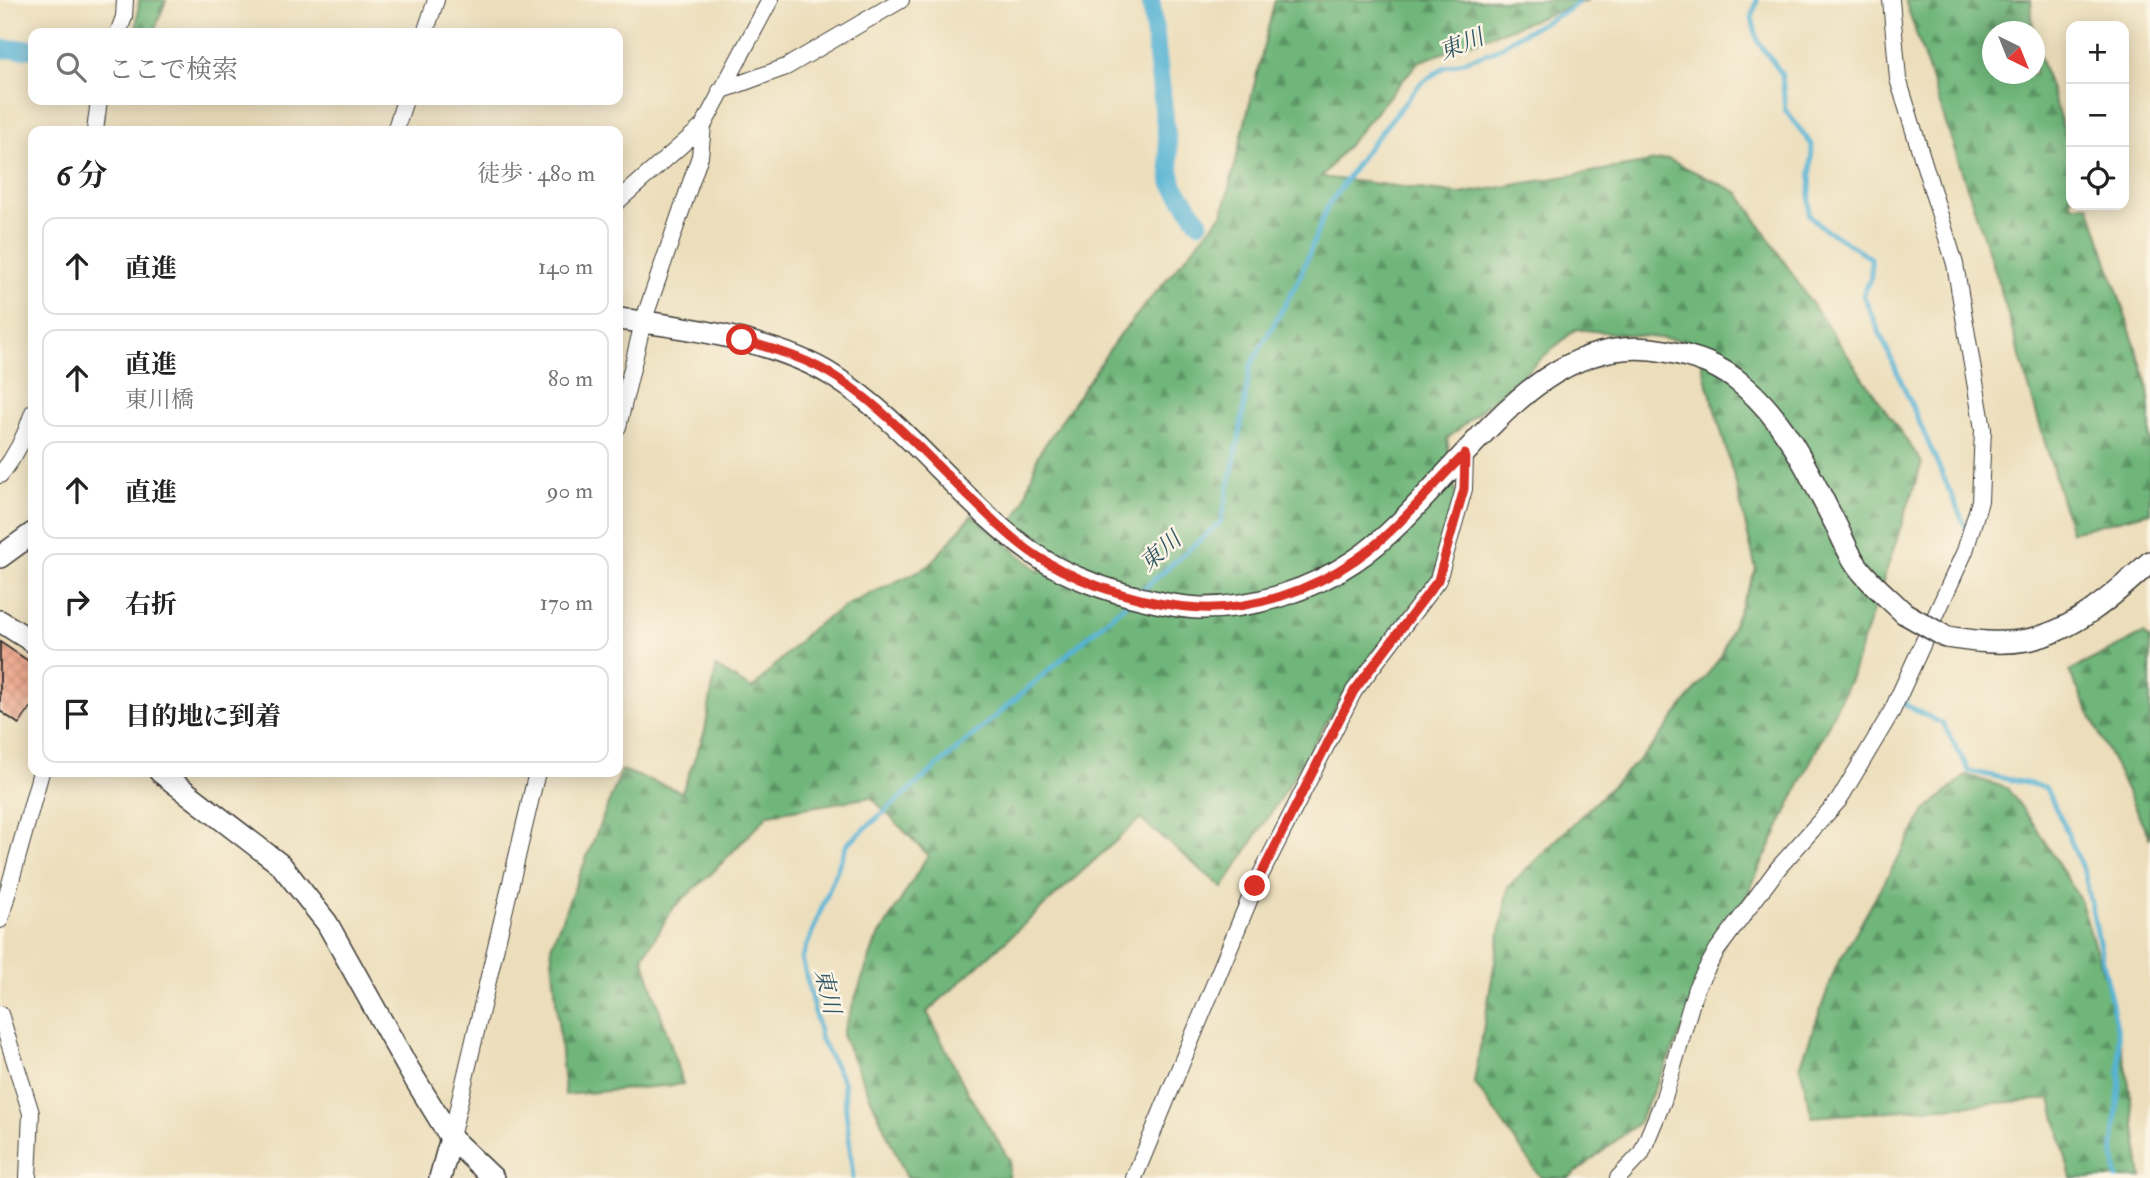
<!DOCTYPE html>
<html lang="ja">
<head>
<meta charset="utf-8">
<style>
  body { margin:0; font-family:"IM FELL Double Pica","Noto Serif JP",serif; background:#f6f6f6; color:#222 }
  .controls { position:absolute; right:21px; top:21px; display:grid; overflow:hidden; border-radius:14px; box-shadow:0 4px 18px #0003 }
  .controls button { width:63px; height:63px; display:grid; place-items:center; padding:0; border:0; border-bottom:2px solid #e0e0e0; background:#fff; color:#222; font:35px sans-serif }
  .compass { position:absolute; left:1982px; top:21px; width:63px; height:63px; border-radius:50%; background:#fff; box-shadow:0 4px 18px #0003; rotate:137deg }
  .stop { position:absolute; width:21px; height:21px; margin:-16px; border:5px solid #d93025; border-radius:50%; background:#fff }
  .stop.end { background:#d93025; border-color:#fff; box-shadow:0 2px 7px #0008 }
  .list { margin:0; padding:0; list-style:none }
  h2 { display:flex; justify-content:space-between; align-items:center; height:91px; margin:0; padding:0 28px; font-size:30px }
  h2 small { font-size:23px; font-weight:400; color:#767676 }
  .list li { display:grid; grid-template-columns:46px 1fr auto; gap:21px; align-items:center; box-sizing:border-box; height:98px; margin:0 14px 14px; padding:0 14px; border:2px solid #e0e0e0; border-radius:14px }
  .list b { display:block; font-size:26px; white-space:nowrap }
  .list p { margin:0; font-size:23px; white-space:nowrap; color:#767676 }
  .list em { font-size:23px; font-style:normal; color:#767676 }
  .icon { flex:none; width:38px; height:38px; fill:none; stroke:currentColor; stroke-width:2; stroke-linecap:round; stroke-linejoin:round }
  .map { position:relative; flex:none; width:2150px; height:1178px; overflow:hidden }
  .search { position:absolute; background:#fff; box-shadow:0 4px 18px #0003; left:28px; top:28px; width:595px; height:77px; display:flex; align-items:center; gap:18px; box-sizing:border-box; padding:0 24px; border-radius:14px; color:#767676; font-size:26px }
  .panel { position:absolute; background:#fff; box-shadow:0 4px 18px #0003; left:28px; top:126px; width:595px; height:651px; border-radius:14px }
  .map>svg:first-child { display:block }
  .forest { fill:url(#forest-firs); stroke:#46694b; stroke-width:2 }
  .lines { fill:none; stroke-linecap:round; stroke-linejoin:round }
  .stream { stroke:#56b3d4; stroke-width:5 }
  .canal { stroke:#56b3d4; stroke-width:19 }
  .building { fill:url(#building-cross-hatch) }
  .street-casing { stroke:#3b3934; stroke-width:18 }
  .secondary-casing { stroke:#3b3934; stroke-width:24 }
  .street { stroke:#fff; stroke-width:16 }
  .secondary { stroke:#fff; stroke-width:21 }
  .secondary-bridge-casing { stroke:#3b3934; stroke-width:24; stroke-linecap:butt }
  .secondary-bridge { stroke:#fff; stroke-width:21 }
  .route { stroke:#d93025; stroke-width:9 }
  .labels { text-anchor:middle; stroke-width:5; stroke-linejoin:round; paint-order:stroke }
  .water-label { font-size:23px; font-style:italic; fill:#335866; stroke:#fcf5e5 }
</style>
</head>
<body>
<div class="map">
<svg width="2150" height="1178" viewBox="0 0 2150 1178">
  <defs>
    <pattern id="forest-firs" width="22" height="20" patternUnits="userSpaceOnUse" patternTransform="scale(1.75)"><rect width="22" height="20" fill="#6fb67a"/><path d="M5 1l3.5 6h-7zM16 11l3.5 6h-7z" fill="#5a9363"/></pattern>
    <pattern id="building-cross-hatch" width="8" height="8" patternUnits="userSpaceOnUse" patternTransform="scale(1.75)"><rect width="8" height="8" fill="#eeaa91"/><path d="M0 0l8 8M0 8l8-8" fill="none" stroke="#cc927c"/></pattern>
  </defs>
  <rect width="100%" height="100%" fill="#fcf5e5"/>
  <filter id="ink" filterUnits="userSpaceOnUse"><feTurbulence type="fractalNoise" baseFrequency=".0143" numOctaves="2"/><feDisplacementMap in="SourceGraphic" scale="14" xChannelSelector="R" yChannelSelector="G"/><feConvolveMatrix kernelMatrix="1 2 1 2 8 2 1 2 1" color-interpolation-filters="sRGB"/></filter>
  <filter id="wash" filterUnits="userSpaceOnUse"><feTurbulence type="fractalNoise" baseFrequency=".00686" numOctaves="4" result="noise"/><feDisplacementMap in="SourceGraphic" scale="28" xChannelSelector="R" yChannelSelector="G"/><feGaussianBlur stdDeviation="1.57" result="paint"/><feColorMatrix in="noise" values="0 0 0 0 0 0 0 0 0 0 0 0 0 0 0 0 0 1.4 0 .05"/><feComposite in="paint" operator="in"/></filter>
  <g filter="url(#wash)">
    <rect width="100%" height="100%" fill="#ecdebb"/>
    <path class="forest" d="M139,0h27l-12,32 -18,1z
      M1275,0h313l-170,62 -97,115 139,17 208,-35 71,34 67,102 116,168 -71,214 -213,446 -69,55h-28l-67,-96 34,-195 143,-139 68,-89 37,-89 -19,-82 -41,-146 -120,-13 -129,110 10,63 -23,75 -85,108 -58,96 -68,107 -83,-69 -213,193 41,81 42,68 -2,17h-101l-65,-143 33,-92 53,-88 -57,-58 -102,17 -57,59 -38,34 -31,50 40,127 -118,11 -14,-149 71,-176 60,22 23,-61 11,-64 36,22 60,-61 37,-24 80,-38 43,-51 68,57 6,-8 -34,-40 12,-22 14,-47 80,-118 105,-124z
      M1905,0h126l2,31 -40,1v42h42v-33l36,111v53h18l58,177 3,28v102l-79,20 -75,-258z
      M2143,634l7,6v199l-81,-168z
      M1966,775l41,13 29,39 44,73 28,88 20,90 14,100h-71l-20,-79 -239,18 -12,-51 36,-99 89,-156z"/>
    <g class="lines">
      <path class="stream" d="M1757,0l-5,18 6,24 24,32 3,36 27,35 -3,69 10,11 52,33v18l-8,19 103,233
        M1141,591l80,-69 18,-83 11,-72 49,-88 28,-71 37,-55 56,-69 23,-16 51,-17 23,-15 53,-27 10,-9
        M1906,699l-3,5 40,20 26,47 76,16 19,38 21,50 33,158 2,48 -7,65 4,32
        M853,1178l-10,-97 -22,-41 -19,-82 45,-114 281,-242"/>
      <path class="canal" d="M1151,0l21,183 27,39
        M0,49h33"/>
    </g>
    <g id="blocks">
      <path class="building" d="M0,642l33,22v40l-14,20 -19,-13z"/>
    </g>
  </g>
  <g filter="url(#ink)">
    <use href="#blocks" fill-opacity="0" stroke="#3b3934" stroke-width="2"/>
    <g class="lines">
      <defs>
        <path id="street" d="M118,33l6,-16 1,-17
          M425,33l11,-33
          M720,91l66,-24 115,-67
          M95,131l4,-31
          M395,131l10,-31
          M618,201l85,-75
          M618,427l25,-105 57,-166 3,-30 67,-126
          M0,475c15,-18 26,-40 33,-63
          M0,920l41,-148
          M0,1014l31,99 -3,65
          M451,1138l86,-366
          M1134,1178l121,-292 99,-195 84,-111 26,-91 1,-35
          M1618,1178l23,-24 22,-53 33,-113 21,-38 62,-83 60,-67 53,-89 73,-160 15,-50 3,-72 -28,-165 -57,-185 -7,-79"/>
        <path id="secondary" d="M618,319c65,7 160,22 215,57 79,50 132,134 210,184 27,17 66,31 97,38 20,5 42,10 63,10 52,0 108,-18 151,-47 98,-65 174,-237 311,-210 31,6 55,14 79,35 44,37 66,90 92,139 7,14 13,31 23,43 12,16 30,30 45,45
          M0,557l33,-24
          M0,621l33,21
          M1946,637c27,4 54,8 81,3 48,-9 89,-47 123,-78
          M160,772l121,93 46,58 81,145 43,70 42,40
          M440,1178l11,-40"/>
      </defs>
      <use href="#street" class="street-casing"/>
      <use href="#secondary" class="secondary-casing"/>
      <use href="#street" class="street"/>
      <use href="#secondary" class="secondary"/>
      <defs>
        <path id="secondary-bridge" d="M1904,613l42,24"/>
      </defs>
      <use href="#secondary-bridge" class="secondary-bridge-casing"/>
      <use href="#secondary-bridge" class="secondary-bridge"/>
    </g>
  </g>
  <g class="lines" filter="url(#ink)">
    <path class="route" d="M742,340c23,7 48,13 70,24 56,26 105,82 149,125 26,25 53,54 84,72 43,26 106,45 156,47 53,2 111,-18 154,-48 43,-29 73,-71 110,-106l-1,35 -26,91 -84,111 -99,195"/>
  </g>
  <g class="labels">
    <g class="water-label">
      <text transform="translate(1461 44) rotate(-22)" y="8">東川</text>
      <text transform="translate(1160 551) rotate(-41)" y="8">東川</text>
      <text transform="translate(828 991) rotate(77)" y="8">東川</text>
    </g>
  </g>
</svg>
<div class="controls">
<button>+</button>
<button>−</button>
<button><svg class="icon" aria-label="locate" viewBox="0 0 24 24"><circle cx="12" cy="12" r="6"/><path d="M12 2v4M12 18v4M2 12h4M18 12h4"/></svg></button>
</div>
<svg class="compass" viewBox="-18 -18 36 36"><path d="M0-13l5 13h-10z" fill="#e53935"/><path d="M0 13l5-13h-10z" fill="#767676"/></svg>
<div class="stop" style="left:742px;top:340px"></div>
<div class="stop end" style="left:1255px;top:886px"></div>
<div class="search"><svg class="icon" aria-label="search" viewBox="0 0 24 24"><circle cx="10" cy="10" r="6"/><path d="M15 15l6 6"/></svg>ここで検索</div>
<section class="panel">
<h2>6 分<small>徒歩 · 480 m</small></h2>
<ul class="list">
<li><svg class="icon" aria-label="ahead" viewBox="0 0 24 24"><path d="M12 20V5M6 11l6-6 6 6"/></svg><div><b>直進</b></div><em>140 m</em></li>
<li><svg class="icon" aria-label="ahead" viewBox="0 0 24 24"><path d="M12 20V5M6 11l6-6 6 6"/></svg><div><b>直進</b><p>東川橋</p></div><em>80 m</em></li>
<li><svg class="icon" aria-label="ahead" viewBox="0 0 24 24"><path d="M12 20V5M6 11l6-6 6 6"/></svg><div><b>直進</b></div><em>90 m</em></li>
<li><svg class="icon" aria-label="right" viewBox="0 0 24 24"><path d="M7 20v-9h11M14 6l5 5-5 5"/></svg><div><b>右折</b></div><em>170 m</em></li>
<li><svg class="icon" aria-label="arrive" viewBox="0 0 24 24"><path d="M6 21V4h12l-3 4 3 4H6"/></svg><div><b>目的地に到着</b></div></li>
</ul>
</section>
</div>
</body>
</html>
